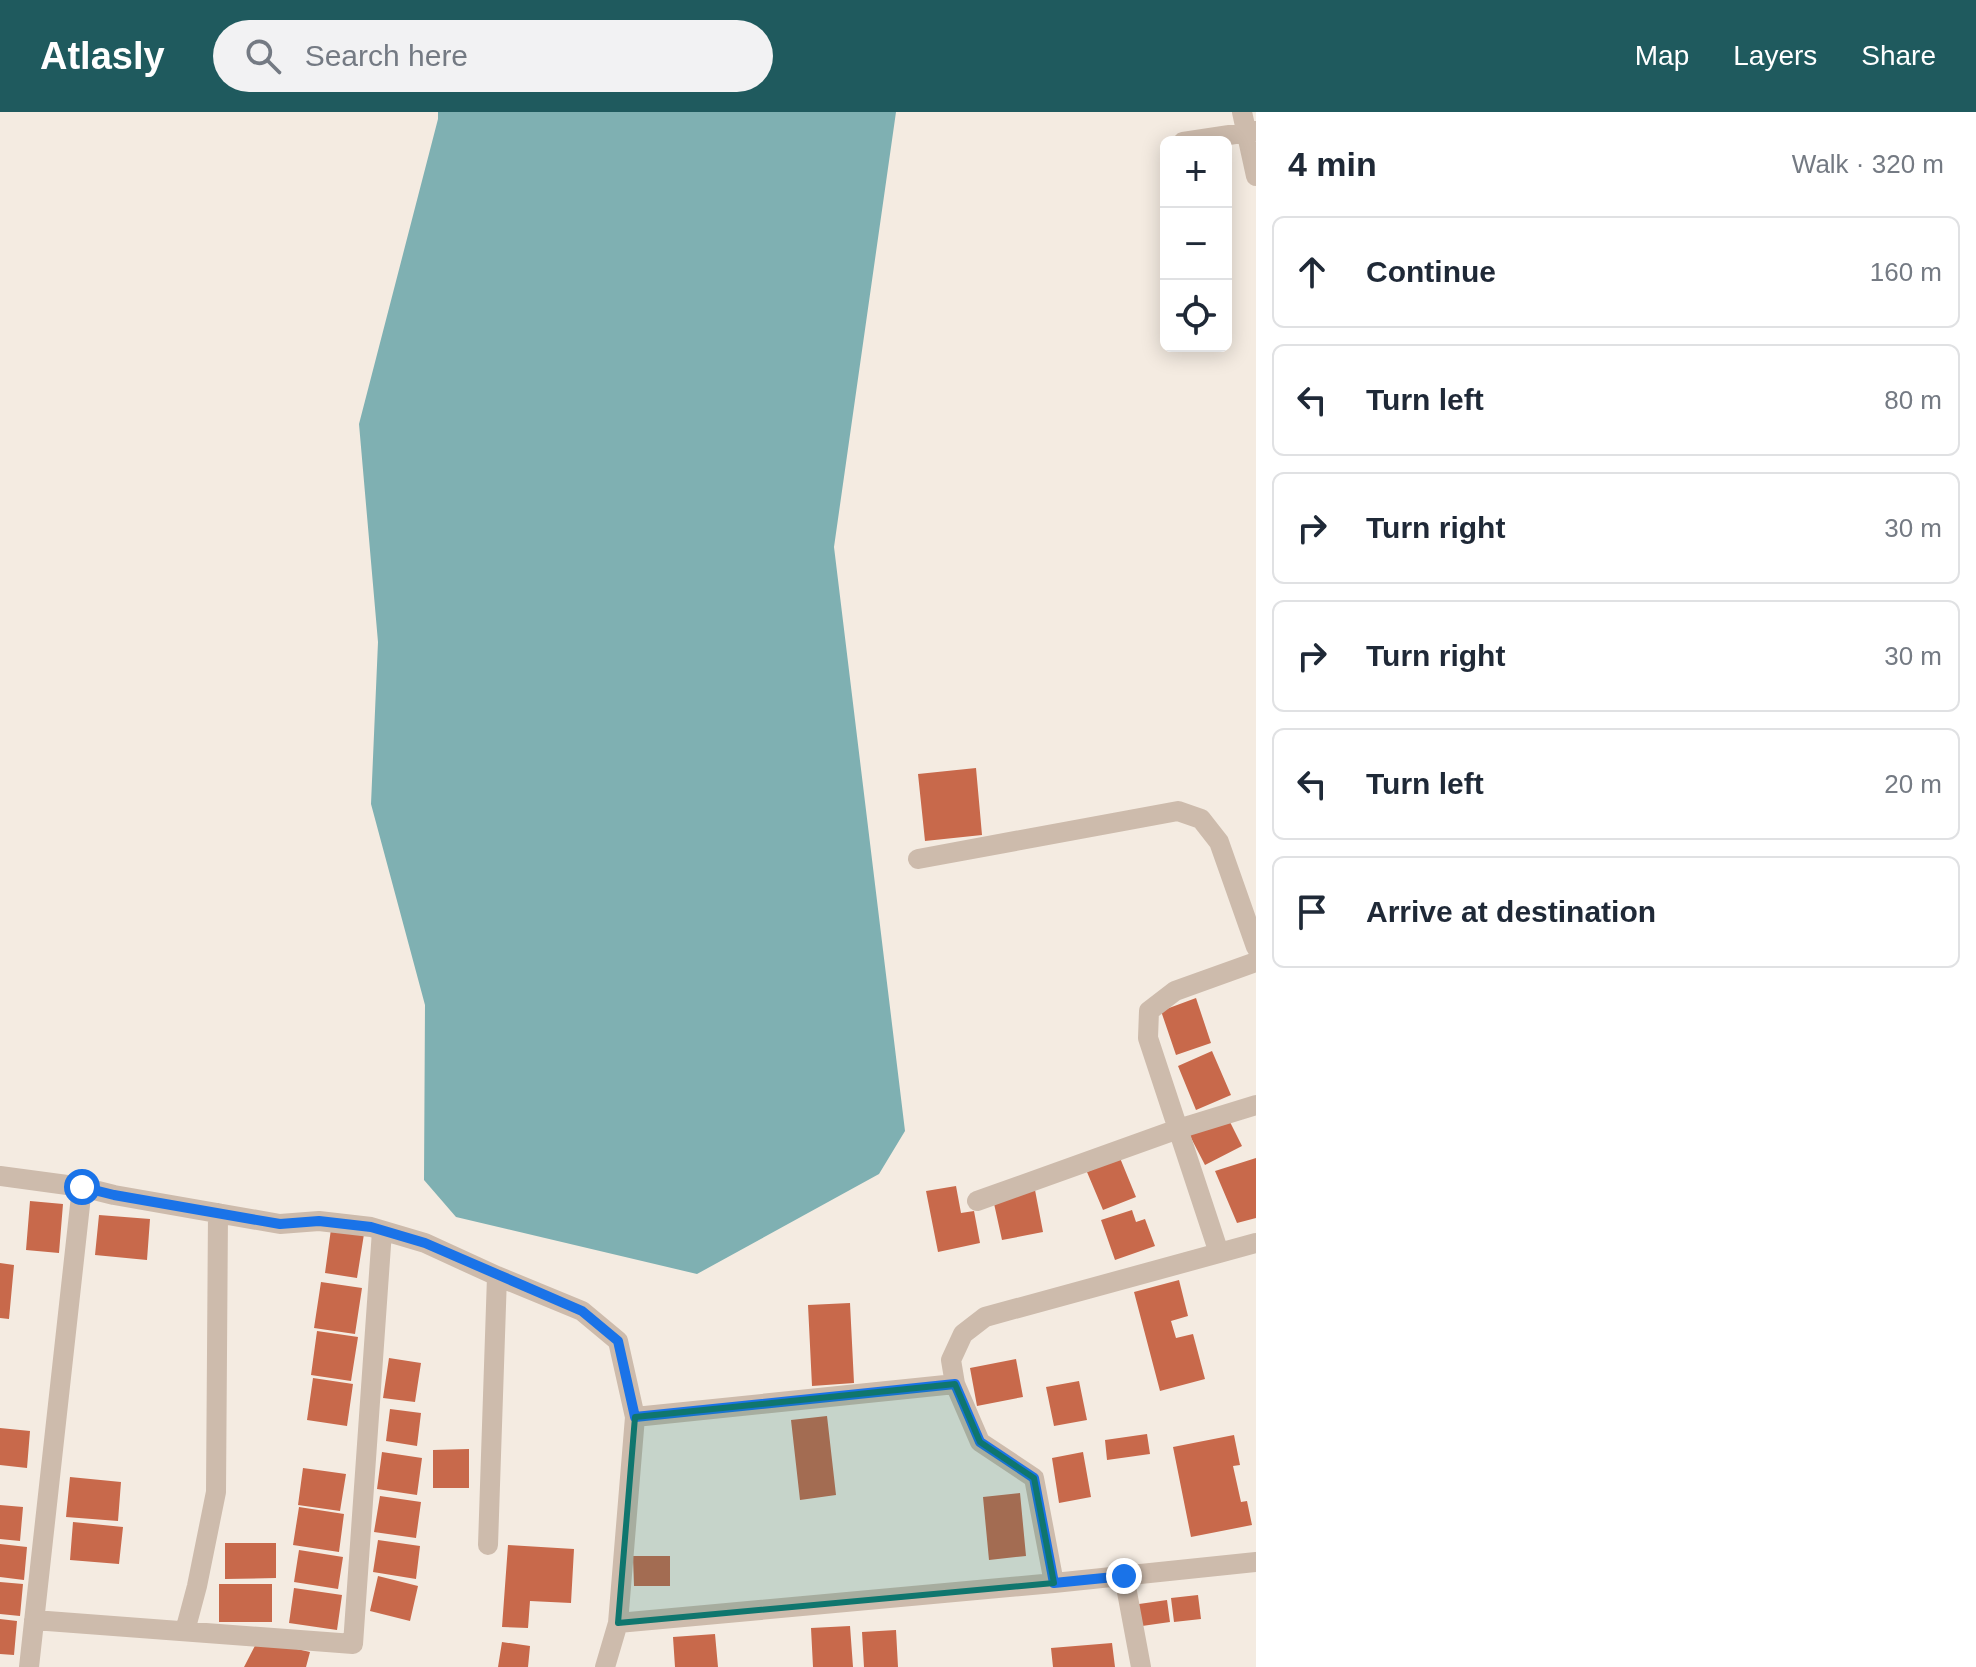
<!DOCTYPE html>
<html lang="en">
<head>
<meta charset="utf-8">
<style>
  body { margin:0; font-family:Helvetica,sans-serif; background:#f2f2f3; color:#1f2937 }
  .controls { position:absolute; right:24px; top:24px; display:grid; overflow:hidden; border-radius:12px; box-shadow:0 4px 20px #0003 }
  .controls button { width:72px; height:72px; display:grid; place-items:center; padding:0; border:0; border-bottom:2px solid #e0e1e3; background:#fff; color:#1f2937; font:40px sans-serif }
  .stop { position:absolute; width:24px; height:24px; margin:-18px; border:6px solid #1a73e8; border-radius:50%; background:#fff }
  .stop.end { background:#1a73e8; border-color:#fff; box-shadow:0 2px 8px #0008 }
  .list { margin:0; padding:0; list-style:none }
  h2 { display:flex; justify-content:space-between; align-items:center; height:104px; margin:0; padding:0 32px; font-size:34px }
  h2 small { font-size:26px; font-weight:400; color:#747a83 }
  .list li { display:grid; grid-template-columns:52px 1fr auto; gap:24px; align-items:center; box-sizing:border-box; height:112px; margin:0 16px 16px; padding:0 16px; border:2px solid #e0e1e3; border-radius:12px }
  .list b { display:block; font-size:30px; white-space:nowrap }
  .list em { font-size:26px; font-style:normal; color:#747a83 }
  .icon { flex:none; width:44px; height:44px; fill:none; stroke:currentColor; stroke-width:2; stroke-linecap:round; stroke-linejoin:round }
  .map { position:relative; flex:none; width:1256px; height:1555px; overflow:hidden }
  header { display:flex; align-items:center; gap:48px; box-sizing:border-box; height:112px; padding:0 40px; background:#1f5a5e; color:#fff }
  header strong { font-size:38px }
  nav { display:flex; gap:44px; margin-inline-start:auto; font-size:28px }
  .search { width:560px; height:72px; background:#f2f2f3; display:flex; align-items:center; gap:20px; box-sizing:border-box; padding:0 28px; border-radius:44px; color:#747a83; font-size:30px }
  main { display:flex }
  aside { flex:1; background:#fff }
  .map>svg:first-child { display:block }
  .water { fill:#7fb0b2 }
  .building { fill:#c8694b }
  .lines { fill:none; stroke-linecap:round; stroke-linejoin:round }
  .minor { stroke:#cdbbac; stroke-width:20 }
  .route { stroke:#1a73e8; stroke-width:10 }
  .marked { fill:#0f766e; fill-opacity:0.2; stroke:#0f766e; stroke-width:6; stroke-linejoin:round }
</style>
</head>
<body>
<header>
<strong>Atlasly</strong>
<div class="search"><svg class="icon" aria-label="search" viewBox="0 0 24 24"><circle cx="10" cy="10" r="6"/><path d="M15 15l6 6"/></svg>Search here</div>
<nav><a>Map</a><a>Layers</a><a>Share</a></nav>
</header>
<main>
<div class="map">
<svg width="1256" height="1555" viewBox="0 0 1256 1555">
  <rect width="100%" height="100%" fill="#f4ebe1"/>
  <path class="water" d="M438,0h458l-62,435 71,584 -26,43 -182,100 -241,-57 -32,-37 1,-175 -54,-201 7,-162 -19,-218 79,-305z"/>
  <path class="building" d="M976,656l6,67 -57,6 -7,-67z
    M1196,886l15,45 -35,12 -15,-44z
    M1212,939l19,44 -35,15 -18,-44z
    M1226,1002l16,32 -37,19 -16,-31z
    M1120,1046l16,39 -33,13 -16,-38z
    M1256,1046v60l-19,5 -22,-52z
    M956,1074l5,27 13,-2 6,32 -42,9 -12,-61z
    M1035,1078l8,42 -41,8 -9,-41z
    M30,1089l33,3 -4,49 -33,-3z
    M1132,1098l4,12 9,-3 10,27 -40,14 -14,-40z
    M99,1103l51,4 -3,41 -52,-5z
    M331,1117l33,5 -7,44 -32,-5z
    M0,1151l14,2 -5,54 -9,-1z
    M1179,1168l9,36 -17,5 5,17 17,-4 12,45 -45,12 -26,-99z
    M321,1170l41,6 -7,46 -41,-6z
    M850,1191l4,80 -42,3 -4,-81z
    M317,1219l41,6 -7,44 -40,-6z
    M389,1246l32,5 -6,39 -32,-4z
    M1016,1247l7,38 -46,9 -7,-38z
    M313,1266l40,6 -6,42 -40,-6z
    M1079,1269l8,39 -33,6 -8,-39z
    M390,1297l31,4 -4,33 -31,-5z
    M827,1304l9,79 -36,5 -9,-80z
    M0,1316l30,3 -3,37 -27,-3z
    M1147,1322l3,20 -43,6 -2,-20z
    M1234,1323l6,30 -7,1 8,36 6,-1 5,24 -61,12 -18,-90z
    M469,1337v39h-36v-38z
    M382,1340l40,6 -5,37 -40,-6z
    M1083,1340l8,45 -32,6 -7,-45z
    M303,1356l43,6 -6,37 -42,-6z
    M70,1365l51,5 -3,39 -52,-4z
    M1020,1381l6,63 -37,4 -6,-63z
    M380,1384l41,6 -5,36 -42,-6z
    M0,1393l23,2 -3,34 -20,-2z
    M299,1395l45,7 -5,38 -46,-7z
    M73,1410l50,5 -4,37 -49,-4z
    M378,1428l42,6 -4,33 -43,-7z
    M225,1431h51v35l-51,1z
    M0,1432l27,3 -3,33 -24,-3z
    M508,1433l66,4 -3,54 -41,-2 -2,27 -26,-1z
    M299,1438l44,7 -5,32 -44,-7z
    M633,1444h37v30h-36z
    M378,1464l40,10 -8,35 -40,-10z
    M0,1470l23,2 -3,32 -20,-2z
    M219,1472h53v38h-53z
    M294,1476l48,7 -5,35 -48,-7z
    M1198,1483l3,24 -27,3 -3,-24z
    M1167,1488l3,22 -35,5 -3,-22z
    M0,1507l17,2 -3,34 -14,-1z
    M850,1514l3,41h-40l-2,-39z
    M896,1518l2,37h-34l-2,-35z
    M715,1522l3,33h-43l-2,-30z
    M258,1528l52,12 -4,15h-62z
    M502,1530l28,4 -2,21h-30z
    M1112,1531l3,24h-62l-2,-19z"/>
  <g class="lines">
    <path class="minor" d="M1242,0l14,64
      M1183,30l73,-11
      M918,747l260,-48 23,8 18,23 37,105
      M0,1064l82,11 32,8 166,29 39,-3 52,6 54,16 72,33 85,35 36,30 17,76
      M977,1089l201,-72 78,-24
      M1219,1141l-71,-215 1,-27 26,-20 81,-29
      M488,1433l9,-269
      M1124,1464l17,91
      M1054,1471l-20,-105 -54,-36 -25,-58 -4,-24 12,-26 22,-17 271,-74
      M34,1508l319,24 29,-413
      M618,1511l17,-206 320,-33
      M185,1519l12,-45 19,-94 2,-279
      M29,1555l53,-480
      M605,1555l13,-44 436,-40 202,-21"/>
  </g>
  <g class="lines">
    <path class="route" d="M82,1075l32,8 166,29 39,-3 52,6 54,16 157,68 36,30 17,76 320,-33 25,58 54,36 20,105 70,-7"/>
  </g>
  <path class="marked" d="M955,1272l25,58 54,36 20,105 -436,40 17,-206z"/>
</svg>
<div class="controls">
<button>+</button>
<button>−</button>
<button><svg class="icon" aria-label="locate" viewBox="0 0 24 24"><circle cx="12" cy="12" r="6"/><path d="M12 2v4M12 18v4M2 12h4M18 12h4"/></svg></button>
</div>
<div class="stop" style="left:82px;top:1075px"></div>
<div class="stop end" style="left:1124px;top:1464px"></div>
</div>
<aside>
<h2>4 min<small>Walk · 320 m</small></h2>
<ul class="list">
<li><svg class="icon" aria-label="ahead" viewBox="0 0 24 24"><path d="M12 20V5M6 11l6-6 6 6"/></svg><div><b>Continue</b></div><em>160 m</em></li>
<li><svg class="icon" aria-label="left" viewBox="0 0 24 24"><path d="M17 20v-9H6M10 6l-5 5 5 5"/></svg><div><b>Turn left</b></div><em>80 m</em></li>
<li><svg class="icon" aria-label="right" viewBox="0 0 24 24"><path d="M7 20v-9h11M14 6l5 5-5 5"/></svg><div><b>Turn right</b></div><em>30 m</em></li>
<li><svg class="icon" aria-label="right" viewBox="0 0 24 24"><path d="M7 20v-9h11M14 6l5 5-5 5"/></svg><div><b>Turn right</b></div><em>30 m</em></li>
<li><svg class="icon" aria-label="left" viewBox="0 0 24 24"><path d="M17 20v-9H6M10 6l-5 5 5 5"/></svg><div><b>Turn left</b></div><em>20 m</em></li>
<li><svg class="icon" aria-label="arrive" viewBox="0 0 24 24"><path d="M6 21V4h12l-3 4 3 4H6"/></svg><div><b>Arrive at destination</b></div></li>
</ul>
</aside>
</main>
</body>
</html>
